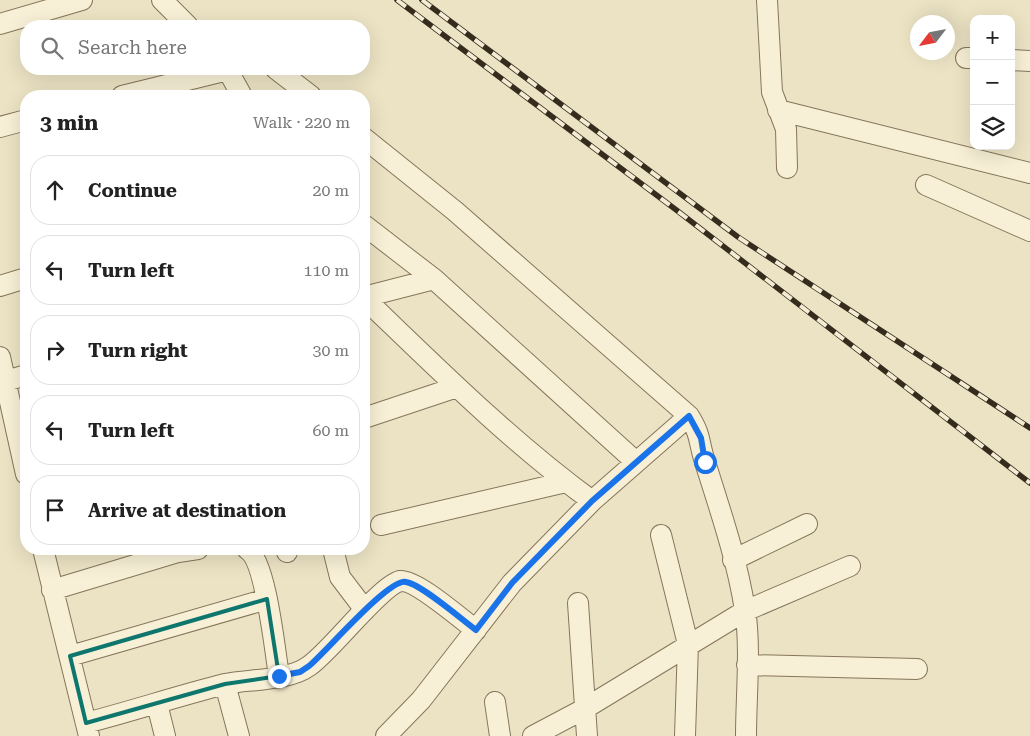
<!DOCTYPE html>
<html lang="en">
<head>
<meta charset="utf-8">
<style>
  body { margin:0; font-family:"Roboto Serif",serif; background:#f2f2f2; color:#222 }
  .controls { position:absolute; right:15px; top:15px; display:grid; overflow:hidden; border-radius:10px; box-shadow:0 5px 20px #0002 }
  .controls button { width:45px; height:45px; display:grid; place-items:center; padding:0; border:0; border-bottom:1px solid #e0e0e0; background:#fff; color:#222; font:25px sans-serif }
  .compass { position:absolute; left:910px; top:15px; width:45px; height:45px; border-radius:50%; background:#fff; box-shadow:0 5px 20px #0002; rotate:238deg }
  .stop { position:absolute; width:15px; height:15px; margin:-11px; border:4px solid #1a73e8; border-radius:50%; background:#fff }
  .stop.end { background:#1a73e8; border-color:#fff; box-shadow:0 1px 5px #0008 }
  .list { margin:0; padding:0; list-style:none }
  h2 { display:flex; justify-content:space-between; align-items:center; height:65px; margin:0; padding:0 20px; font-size:21px }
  h2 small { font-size:16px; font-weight:400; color:#767676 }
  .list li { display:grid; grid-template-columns:32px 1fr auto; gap:15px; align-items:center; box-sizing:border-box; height:70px; margin:0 10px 10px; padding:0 10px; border:1px solid #e0e0e0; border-radius:20px }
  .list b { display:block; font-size:19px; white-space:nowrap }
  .list em { font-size:16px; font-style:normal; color:#767676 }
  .icon { flex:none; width:28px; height:28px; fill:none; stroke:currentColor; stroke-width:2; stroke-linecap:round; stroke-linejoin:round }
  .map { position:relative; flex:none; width:1030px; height:736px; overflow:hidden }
  .search { position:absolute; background:#fff; box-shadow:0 5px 20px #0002; left:20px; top:20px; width:350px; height:55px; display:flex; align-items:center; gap:12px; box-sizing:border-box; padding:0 18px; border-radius:20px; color:#767676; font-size:19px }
  .panel { position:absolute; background:#fff; box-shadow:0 5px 20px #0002; left:20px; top:90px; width:350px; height:465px; border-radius:20px }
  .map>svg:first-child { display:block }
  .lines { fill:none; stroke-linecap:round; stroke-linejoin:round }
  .minor-casing { stroke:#86755b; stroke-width:22 }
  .minor { stroke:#f7f0d6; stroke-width:20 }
  .rail-casing { stroke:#362c1e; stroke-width:5.5 }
  .rail { stroke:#f4edd3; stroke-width:4; stroke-dasharray:11; stroke-linecap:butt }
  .route { stroke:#1a73e8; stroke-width:6 }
  .marked { fill:none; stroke:#0f766e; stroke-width:4; stroke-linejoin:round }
</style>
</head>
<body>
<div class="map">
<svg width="1030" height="736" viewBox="0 0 1030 736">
  <rect width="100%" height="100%" fill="#ece3c4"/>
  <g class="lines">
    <defs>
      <path id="minor" d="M162,0l26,26
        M767,0l5,92 14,37 1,39
        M0,24l82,-24
        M966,58h8
        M1011,60l19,1
        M227,69l15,27
        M276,69l35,27
        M122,96l110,-27
        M778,110l252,63
        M0,127l26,-7
        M364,138l91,73 234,205c13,21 9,25 16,46 15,48 32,97 40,148 6,36 1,88 1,126
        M926,185l104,46
        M364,225l70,54 202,183
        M0,286l26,-8
        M364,297l70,-18
        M364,298c73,70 146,143 228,203
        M0,357l26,117
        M6,381l20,-6
        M364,418l93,-31
        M381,525l185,-43
        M661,535l27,109 -3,92
        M43,549l46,187
        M247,549c19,11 28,103 32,127
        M286,549l1,3
        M333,549l7,28 25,33
        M733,560l74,-36
        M52,590l126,-38 20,-3
        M578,603l9,133
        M70,656l197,-57
        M747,665l170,4
        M225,684l14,52
        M495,702l5,34
        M157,704l8,32
        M86,723c46,-12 92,-27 139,-39 24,-5 64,-3 84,-18 22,-15 71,-80 91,-85 16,-2 62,39 76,49
        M386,736l35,-36 91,-117 80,-82 97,-85
        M533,736l51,-27 161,-98 105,-45"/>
    </defs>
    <use href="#minor" class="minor-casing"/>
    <use href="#minor" class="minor"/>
    <defs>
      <path id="rail" d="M397,0l278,209 355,274
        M422,0l316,237 292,191"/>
    </defs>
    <use href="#rail" class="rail-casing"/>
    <use href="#rail" class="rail"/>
  </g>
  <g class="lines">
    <path class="route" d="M279,676l21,-4 9,-6c17,-14 80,-88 97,-84 15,2 55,37 70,48l36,-47 80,-82 97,-85 12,22 4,24"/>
  </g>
  <path class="marked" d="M267,599l12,77 -54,8 -139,39 -16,-67z"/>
</svg>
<div class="controls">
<button>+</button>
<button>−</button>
<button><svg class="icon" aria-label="layers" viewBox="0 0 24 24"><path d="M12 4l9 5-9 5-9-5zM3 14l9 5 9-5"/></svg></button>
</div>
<svg class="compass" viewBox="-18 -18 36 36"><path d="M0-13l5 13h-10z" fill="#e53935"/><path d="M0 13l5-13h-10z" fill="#767676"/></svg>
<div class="stop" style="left:705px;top:462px"></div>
<div class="stop end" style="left:279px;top:676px"></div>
<div class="search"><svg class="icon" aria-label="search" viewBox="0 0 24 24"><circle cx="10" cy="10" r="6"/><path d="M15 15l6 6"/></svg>Search here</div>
<section class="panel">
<h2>3 min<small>Walk · 220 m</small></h2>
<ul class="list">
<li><svg class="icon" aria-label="ahead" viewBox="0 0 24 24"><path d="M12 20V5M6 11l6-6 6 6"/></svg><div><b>Continue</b></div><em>20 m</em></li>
<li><svg class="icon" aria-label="left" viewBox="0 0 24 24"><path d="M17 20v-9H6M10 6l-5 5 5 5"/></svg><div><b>Turn left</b></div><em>110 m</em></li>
<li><svg class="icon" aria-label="right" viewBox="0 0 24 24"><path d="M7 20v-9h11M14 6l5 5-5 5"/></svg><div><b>Turn right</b></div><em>30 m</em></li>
<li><svg class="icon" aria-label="left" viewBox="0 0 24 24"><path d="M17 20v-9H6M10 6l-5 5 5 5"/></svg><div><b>Turn left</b></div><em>60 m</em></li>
<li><svg class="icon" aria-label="arrive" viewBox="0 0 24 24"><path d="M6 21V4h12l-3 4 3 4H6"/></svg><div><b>Arrive at destination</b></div></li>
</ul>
</section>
</div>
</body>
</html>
